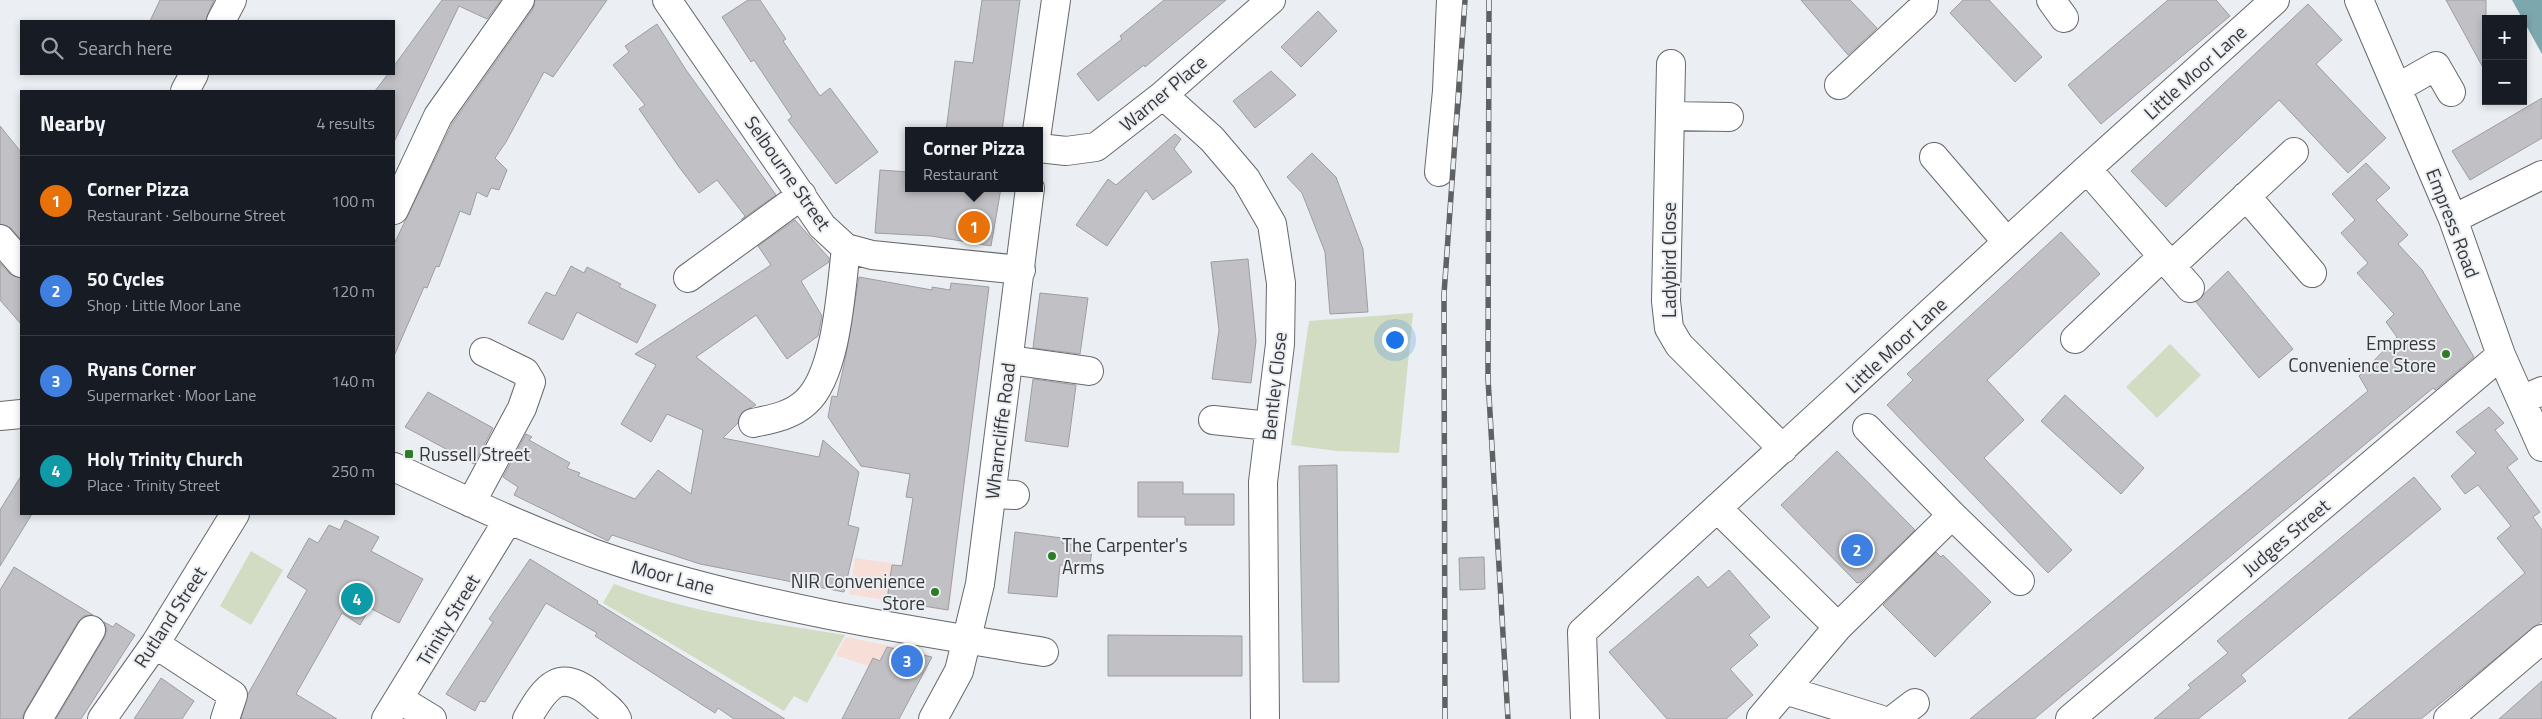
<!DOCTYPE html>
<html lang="en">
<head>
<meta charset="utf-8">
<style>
  body { margin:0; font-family:"Titillium Web",sans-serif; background:#242831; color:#f1f3f6 }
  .controls { position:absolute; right:15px; top:15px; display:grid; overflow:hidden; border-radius:0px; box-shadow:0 2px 8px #0003 }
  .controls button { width:45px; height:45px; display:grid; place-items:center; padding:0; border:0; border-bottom:1px solid #363941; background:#171b24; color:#f1f3f6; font:25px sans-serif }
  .you { position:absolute; left:1394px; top:339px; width:18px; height:18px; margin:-12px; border:4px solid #fff; border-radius:50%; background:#1a73e8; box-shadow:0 0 0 8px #1a73e833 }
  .badge { display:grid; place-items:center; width:32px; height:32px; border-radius:50%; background:#2e7d26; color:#fff; font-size:16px; font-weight:700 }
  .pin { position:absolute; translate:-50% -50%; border:2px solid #fff; box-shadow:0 1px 5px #0006 }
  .popup { position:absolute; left:905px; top:127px; width:138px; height:65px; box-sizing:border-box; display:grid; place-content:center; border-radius:0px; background:#171b24; filter:drop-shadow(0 1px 4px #0005); font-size:16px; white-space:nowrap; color:#9ea1a6 }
  .popup b { font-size:19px; color:#f1f3f6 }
  .popup::after { content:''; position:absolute; left:50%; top:100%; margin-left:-10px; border:10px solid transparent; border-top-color:#171b24 }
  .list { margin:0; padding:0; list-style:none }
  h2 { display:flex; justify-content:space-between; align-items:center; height:65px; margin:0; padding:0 20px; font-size:21px }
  h2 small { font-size:16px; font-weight:400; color:#9ea1a6 }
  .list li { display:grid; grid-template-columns:32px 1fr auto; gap:15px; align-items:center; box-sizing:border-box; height:90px; padding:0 20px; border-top:1px solid #363941 }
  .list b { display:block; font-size:19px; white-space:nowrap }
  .list p { margin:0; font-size:16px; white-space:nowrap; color:#9ea1a6 }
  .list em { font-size:16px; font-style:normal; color:#9ea1a6 }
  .icon { flex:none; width:28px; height:28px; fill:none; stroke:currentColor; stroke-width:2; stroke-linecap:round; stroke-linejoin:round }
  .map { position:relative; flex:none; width:2542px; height:719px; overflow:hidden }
  .search { position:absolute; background:#171b24; box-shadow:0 2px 8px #0003; left:20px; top:20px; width:375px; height:55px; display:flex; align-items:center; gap:12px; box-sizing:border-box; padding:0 18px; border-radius:0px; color:#9ea1a6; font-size:19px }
  .panel { position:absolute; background:#171b24; box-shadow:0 2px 8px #0003; left:20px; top:90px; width:375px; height:425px; border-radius:0px }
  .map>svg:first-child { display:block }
  .commercial { fill:#f7ded6 }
  .green { fill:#d2dcc3 }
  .water { fill:#7ca7ac }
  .building { fill:#c1c1c5; stroke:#9e9ea2 }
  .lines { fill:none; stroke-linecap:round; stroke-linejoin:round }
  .minor-casing { stroke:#66686c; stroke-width:30 }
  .major-casing { stroke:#66686c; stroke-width:30 }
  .minor { stroke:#fff; stroke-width:28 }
  .major { stroke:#fff; stroke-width:28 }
  .rail-casing { stroke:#5f6163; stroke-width:5.5 }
  .rail { stroke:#ebeef2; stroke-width:4; stroke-dasharray:11; stroke-linecap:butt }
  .poi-dot { fill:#2e7d26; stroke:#ebeef2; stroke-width:2 }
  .labels { text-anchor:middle; stroke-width:4; stroke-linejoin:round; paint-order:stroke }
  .street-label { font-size:19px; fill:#373839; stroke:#ebeef2 }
  .poi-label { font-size:19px; fill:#373839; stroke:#ebeef2; text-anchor:end }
</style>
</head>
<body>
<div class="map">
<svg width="2542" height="719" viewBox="0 0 2542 719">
  <rect width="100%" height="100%" fill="#ebeef2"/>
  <path class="commercial" d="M855,558l99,14 -5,39 -100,-17z
    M846,637l84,17 1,4 -12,26 -83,-29z"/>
  <path class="green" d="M1413,313l-14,140 -62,-2 -46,-6 18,-124z
    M2170,344l31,31 -44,43 -31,-31z
    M251,551l32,19 -32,55 -31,-19z
    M614,584c73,28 154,39 231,51l-38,68 -13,-7 -10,15 -181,-108z"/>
  <path class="water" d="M2512,0h30v54z"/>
  <path class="building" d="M160,0h54l-9,21h-55z
    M442,0h59l-14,19 -28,-13 -65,136v-51h-19l13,-17h6v-8z
    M535,0h72l-54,77 -9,-5 -38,70 -11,16 12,12 -8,20 -8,-2 -4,9 -10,-5 -7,23 -10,-4 -21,56 -3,-1 -9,22 -3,-1 -30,69v-112l58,-120 81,-115z
    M748,0h12l26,39 -3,2 37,55 10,-8 48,64 -42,32 -48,-64 4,-3 -38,-57 -3,2 -29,-45z
    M982,0h38l-18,131h-56l9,-70 18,2z
    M1164,0h62l-81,67 -1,-2 -46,36 -21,-27 45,-35 -2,-3z
    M1801,0h49l27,28 -29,27z
    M1963,0h26l53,57 -27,25 -65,-69z
    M2168,0h48l14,16 -129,108 -33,-39z
    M2446,0h40v73z
    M2308,4l34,36 -26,24 70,74 -38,35 -69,-73 -113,107 -35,-36z
    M1318,11l19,20 -36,36 -20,-20z
    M657,24l29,46 90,125 -35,25 4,-4 -28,-36 -18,13 -20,-26 -40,-58 6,-4 -32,-40 16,-13 -4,-6z
    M1271,71l25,24 -41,33 -22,-27z
    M2542,98v40l-72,42 -18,-29z
    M0,126l21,26v88l-10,-12 -11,-4z
    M1175,134l6,5 -7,10 18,23 -39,28 -7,-10 -39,56 -31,-21 32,-46 8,6z
    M1312,153l24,24 27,72 5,63 -38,2 -5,-62 -23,-59 -15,-16z
    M2366,163l24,25 -14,12 32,35 -10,9 24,26 52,87 -39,33 -2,-2 -399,331h-64l398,-328 -9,-15 38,-39 -11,-15 8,-8 -37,-41 11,-10 -27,-30 14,-13 -23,-26z
    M880,170l29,2v16h36l19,3 1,-3h36l-10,58 -60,-10 -56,-3z
    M795,220l34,38v4l-28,19 21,35 -4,20 -31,23 -31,-44 -60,42 60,48 -14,7 -4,11 -15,15 96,19 4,-17 36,32 -11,53 11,3 -15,64 -144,-28 -88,-29 -4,6 -94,-46 4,-8 -15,-10 23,-43 6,3 -3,3 41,23 -3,5 13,5 -2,3 57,23 23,-29 33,24 12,-64 -36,-16 -16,28 -30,-18 35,-59 -21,-11 136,-89 -13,-19z
    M2061,232l39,42 -113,106 37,40 -40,38 88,92 -24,23 -161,-168 26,-25 -6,-6z
    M1248,259l8,82 -5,42 -39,-4 7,-49 -8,-68z
    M0,263l10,11 11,4v46l-21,-24z
    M571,266l13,7 3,-6 34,17 -2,3 37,18 -19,38 -60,-31 -14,28 -35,-17 18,-31 9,4z
    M2228,271l65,78 -34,29 -63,-76z
    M859,277l73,13v-3l18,3 1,-7 38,4 -41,323 -61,-10 5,-35 10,1 11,-68 -7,-1 4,-23 -49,-8 -33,-49 4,-21 5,1 9,-42z
    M1040,293l48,5 -8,56 -47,-6z
    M1033,379l43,6 -8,62 -43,-6z
    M428,392l65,36 -19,36 -69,-37z
    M2065,395l79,73 -23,26 -80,-73z
    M2489,407l15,16 -9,7 23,29 -11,8 33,45 -7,5 9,13v91l-121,98h-73l177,-146 -28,-35 14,-12 -33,-41 -13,9 -14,-18 25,-23 -20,-21z
    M1837,451l78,79 -54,52 -4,1 -76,-78z
    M1337,465l2,217h-36l-4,-216z
    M21,476v38h11l-32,52v-56z
    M2414,477l27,32 -200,166 5,6 -48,38h-44l37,-31 -3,-3 40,-32 -11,-12z
    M1138,482h45v12h51v31h-49v-8h-47z
    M345,520l34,17 -8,14 52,28 -24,44 -29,-15 -10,17 -18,-12 -46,81 41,25h-96l7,-25 59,-104 -20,-13 22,-39 9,5 11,-18 11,5z
    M1015,532l47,6v5l30,4 -2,21 -30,-3 -3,32 -49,-4z
    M1936,552l5,5 2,-2 48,47 -56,55 -52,-52z
    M1484,557l1,32 -25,1 -1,-32z
    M530,559l68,42 -1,2 188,116h-51l-16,-11 -3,5 -120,-77 2,-3 -51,-30 -61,99 -5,-1 -5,10 -29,-17 47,-72 -4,-3z
    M14,567l79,48 -9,1 -6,6 -53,89 -3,8h-22v-129z
    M1729,570l41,47 -21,18 9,10 -28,24 23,26 -27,24h-59l-58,-67 89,-76 10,12z
    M104,622l9,5 3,-4 19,12 -54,84h-25l48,-81 3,-8z
    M1108,635l134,1v40h-134z
    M887,647l45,10 -33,62h-57l31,-61 7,3z
    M161,678l33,23 -12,18h-48z
    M2542,681v38h-43z"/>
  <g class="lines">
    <defs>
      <path id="minor" d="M667,0l155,226 24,22 26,7 149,15
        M2051,0l13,18
        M2359,0l94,219 48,136 41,92
        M221,21l11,-21
        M1671,64l-5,237 3,27 10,17 104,104
        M1839,85l84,-78 1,-7
        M2399,87l37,-21 15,26
        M185,91l9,-17
        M1163,95l49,44 34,40 26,45 9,59 -1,61 -17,138 2,237
        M1670,116l59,1
        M1039,148l27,3 30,-4 67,-52 108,-95
        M1934,157l73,85
        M2087,169l103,119
        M1439,172l8,-81 4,-91
        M2246,196l66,77
        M394,210l44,-94 82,-116
        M2453,219l89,-44
        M0,239l21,24
        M2171,266l123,-114
        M688,278l114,-83
        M2075,339l88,-83
        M1009,360l80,11
        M2521,400l21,-9
        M0,416l21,-2
        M1213,420l56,6
        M753,423c19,-4 38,-7 53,-21 31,-28 35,-113 40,-154
        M394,467c73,34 146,69 222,94 138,45 285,68 428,91
        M992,494l23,1
        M471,503l51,-95 9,-26 -6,-10 -41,-20
        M1717,508l121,119 114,-112 -85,-87
        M1952,515l68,66
        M155,644l78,51 -8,24
        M1785,690l94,29
        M399,699l33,20
        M1761,718l77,-91
        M38,719l53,-89
        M102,719l53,-75 80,-130
        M386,719l122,-199
        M527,719c19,-33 33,-53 68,-22 7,7 18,13 22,22
        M1585,719l-3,-87 505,-463 188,-169
        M1894,719l21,-16
        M2070,719l431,-364
        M2448,719l94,-80"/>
      <path id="major" d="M1037,131l19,-131
        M933,719l26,-48 21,-87 50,-396"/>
    </defs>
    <use href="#minor" class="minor-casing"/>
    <use href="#major" class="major-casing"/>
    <use href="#minor" class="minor"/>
    <use href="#major" class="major"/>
    <defs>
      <path id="rail" d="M1489,0l-1,379 20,340
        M1445,719l-1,-425 21,-294"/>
    </defs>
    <use href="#rail" class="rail-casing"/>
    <use href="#rail" class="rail"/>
  </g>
  <g class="poi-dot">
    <circle cx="2446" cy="354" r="5"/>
    <rect x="404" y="449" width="10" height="10" rx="2.5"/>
    <circle cx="1052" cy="556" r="5"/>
    <circle cx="935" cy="592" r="5"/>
  </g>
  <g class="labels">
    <g class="street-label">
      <text transform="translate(2195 72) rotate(-42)" y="7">Little Moor Lane</text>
      <text transform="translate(1163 93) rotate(-40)" y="7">Warner Place</text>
      <text transform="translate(788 173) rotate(55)" y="7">Selbourne Street</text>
      <text transform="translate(2453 223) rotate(69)" y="7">Empress Road</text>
      <text transform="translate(1669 260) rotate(-90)" y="7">Ladybird Close</text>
      <text transform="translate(1896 345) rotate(-43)" y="7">Little Moor Lane</text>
      <text transform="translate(1274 386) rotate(-84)" y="7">Bentley Close</text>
      <text transform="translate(1000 431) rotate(-83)" y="7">Wharncliffe Road</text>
      <text transform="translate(2286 537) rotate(-40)" y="7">Judges Street</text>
      <text transform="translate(673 577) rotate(15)" y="7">Moor Lane</text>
      <text transform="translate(170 617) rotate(-57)" y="7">Rutland Street</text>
      <text transform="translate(448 620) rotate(-59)" y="7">Trinity Street</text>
    </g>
    <g class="poi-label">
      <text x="2436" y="350">Empress<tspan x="2436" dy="22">Convenience Store</tspan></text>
      <text x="419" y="461" text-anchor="start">Russell Street</text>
      <text x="1062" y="552" text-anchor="start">The Carpenter's<tspan x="1062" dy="22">Arms</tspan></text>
      <text x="925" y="588">NIR Convenience<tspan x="925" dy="22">Store</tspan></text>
    </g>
  </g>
</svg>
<div class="controls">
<button>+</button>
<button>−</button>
</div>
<div class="you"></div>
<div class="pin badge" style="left:974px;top:227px;background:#e8710a">1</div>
<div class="popup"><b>Corner Pizza</b>Restaurant</div>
<div class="pin badge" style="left:1857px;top:550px;background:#3f7fe0">2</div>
<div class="pin badge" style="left:907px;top:661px;background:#3f7fe0">3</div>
<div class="pin badge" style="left:357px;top:599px;background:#0f9aa8">4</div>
<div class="search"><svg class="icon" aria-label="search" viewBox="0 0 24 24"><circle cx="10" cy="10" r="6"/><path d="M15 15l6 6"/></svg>Search here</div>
<section class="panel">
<h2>Nearby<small>4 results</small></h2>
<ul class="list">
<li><span class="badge" style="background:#e8710a">1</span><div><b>Corner Pizza</b><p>Restaurant · Selbourne Street</p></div><em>100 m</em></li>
<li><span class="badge" style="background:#3f7fe0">2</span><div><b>50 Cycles</b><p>Shop · Little Moor Lane</p></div><em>120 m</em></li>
<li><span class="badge" style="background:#3f7fe0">3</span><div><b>Ryans Corner</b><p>Supermarket · Moor Lane</p></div><em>140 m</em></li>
<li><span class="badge" style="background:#0f9aa8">4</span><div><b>Holy Trinity Church</b><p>Place · Trinity Street</p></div><em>250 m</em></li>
</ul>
</section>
</div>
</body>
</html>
